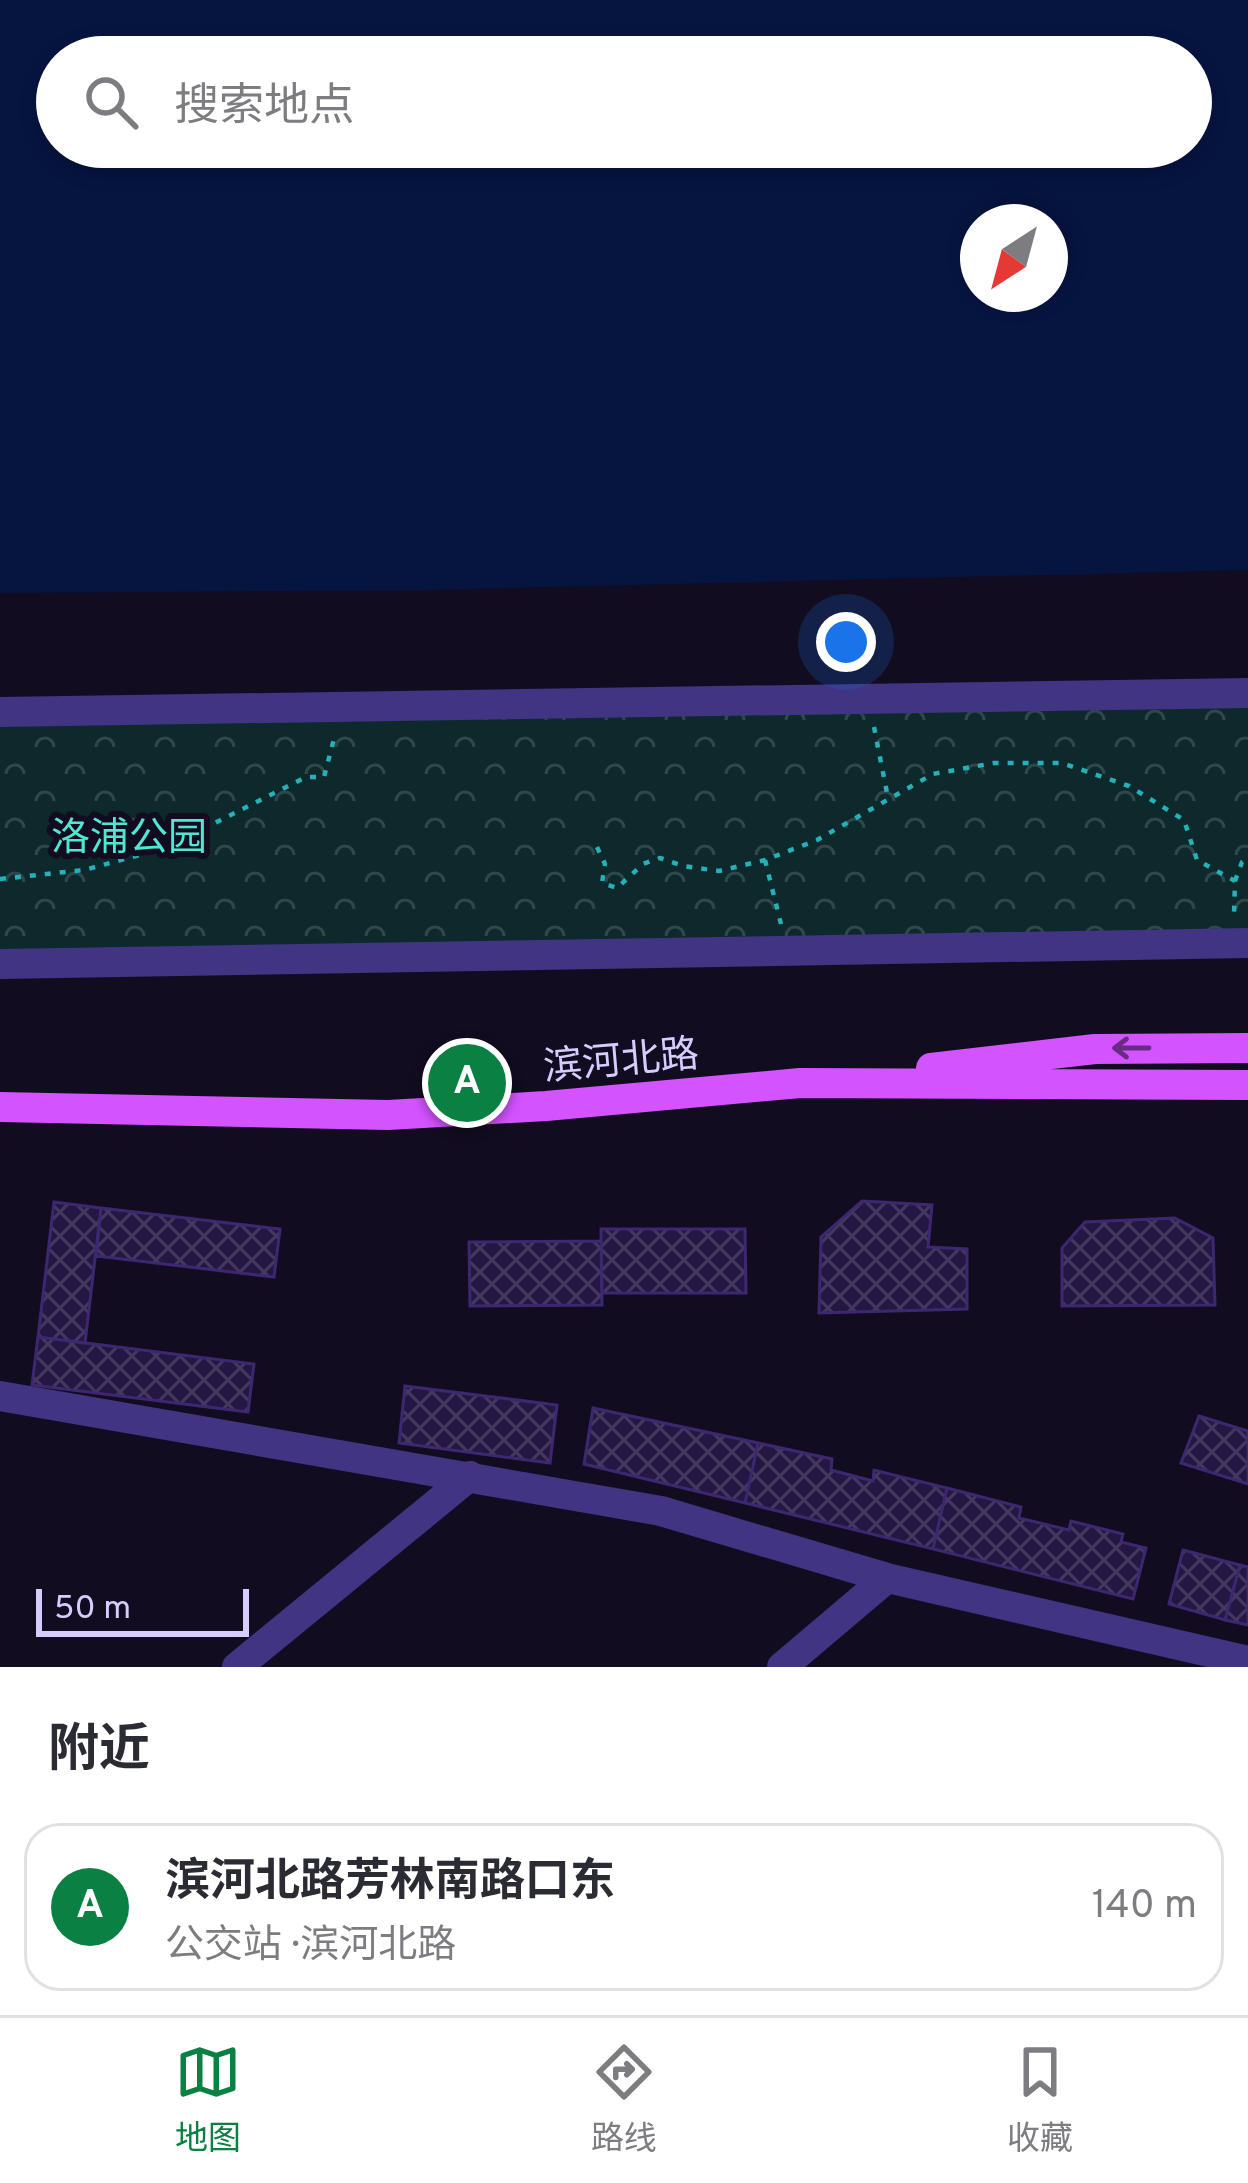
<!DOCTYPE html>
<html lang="zh">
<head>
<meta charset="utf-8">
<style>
  body { margin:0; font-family:Overpass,"Noto Sans SC",sans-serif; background:#f2f2f3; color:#2b2b33 }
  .compass { position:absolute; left:960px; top:204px; width:108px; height:108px; border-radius:50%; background:#fff; box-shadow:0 6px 18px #0003; rotate:216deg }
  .scale { position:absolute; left:36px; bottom:30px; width:213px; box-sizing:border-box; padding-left:12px; border:6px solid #d8ccff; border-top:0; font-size:33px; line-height:42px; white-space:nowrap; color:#d8ccff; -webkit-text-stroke:9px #120c21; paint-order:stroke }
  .you { position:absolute; left:846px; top:642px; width:42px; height:42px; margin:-30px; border:9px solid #fff; border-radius:50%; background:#1a73e8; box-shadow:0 0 0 18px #1a73e833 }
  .badge { display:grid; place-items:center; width:78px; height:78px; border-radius:50%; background:#0b8043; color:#fff; font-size:39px; font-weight:700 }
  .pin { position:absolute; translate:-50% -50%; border:6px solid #fff; box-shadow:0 3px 12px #0006 }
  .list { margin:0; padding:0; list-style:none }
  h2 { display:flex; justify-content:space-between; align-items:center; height:156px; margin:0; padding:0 48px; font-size:51px }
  h2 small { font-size:39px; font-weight:400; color:#7c7c81 }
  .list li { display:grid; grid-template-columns:78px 1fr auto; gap:36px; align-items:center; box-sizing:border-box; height:168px; margin:0 24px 24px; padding:0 24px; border:3px solid #e1e1e2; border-radius:36px }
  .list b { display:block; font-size:45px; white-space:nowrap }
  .list p { margin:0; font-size:39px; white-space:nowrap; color:#7c7c81 }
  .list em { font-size:39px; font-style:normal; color:#7c7c81 }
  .icon { flex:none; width:66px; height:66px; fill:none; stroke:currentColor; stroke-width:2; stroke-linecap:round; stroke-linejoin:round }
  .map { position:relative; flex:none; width:1248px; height:1667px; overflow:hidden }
  .search { position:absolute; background:#fff; box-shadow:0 6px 18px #0003; left:36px; right:36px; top:36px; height:132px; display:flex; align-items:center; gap:30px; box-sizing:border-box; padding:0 42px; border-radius:66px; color:#7c7c81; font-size:45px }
  .sheet { height:348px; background:#fff }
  nav { display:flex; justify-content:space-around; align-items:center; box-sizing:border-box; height:168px; border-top:3px solid #e1e1e2; background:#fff; font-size:33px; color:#7c7c81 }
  nav a { display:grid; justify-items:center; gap:6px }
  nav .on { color:#0b8043 }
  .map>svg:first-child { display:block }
  .park { fill:url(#park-crowns) }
  .water { fill:#061440; fill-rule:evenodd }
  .building { fill:url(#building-cross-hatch); stroke:#3e2771; stroke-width:3 }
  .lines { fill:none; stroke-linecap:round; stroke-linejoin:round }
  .path { stroke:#26b0b9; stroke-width:4.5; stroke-dasharray:6 9; stroke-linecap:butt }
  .minor { stroke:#403483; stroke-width:30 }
  .major { stroke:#d353ff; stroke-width:30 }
  .oneway { stroke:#692c85 }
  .labels { text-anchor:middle; stroke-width:12; stroke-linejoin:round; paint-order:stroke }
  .park-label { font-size:39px; fill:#51e6d2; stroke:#120c21 }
  .street-label { font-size:39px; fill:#d8ccff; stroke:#120c21 }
</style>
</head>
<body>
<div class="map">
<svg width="1248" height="1667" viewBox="0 0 1248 1667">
  <defs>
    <pattern id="park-crowns" width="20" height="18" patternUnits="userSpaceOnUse" patternTransform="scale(3)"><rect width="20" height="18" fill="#0e292b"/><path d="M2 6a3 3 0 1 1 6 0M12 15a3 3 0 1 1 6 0" fill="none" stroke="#30474b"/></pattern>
    <pattern id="building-cross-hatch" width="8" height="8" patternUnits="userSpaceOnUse" patternTransform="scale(3)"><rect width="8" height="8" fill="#251743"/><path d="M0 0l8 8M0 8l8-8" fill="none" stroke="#44385f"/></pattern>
  </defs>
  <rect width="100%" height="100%" fill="#120c21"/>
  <path class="park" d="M1248,693v250l-1248,21v-252z"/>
  <path class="water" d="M0,0h1248v570l-824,20 -424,3zM57,57h1134v90h-1134zM978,222h72v72h-72z"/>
  <path class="building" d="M862,1201l70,4 -4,42 39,2v60l-148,4 2,-76z
    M54,1202l47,6 -16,135 -47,-6z
    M101,1208l179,21 -6,48 -178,-21z
    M1175,1218l38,20 2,67 -153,1v-58l23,-26z
    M601,1229h144l1,64h-144z
    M601,1241l1,64 -132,1 -1,-64z
    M38,1337l216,27 -6,48 -216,-27z
    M405,1386l152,19 -7,58 -151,-20z
    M593,1408l165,35 -13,60 -161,-39z
    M1199,1416l49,15v53l-67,-21z
    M758,1443l74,16 -1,11 42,11 1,-11 73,18 -14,61 -188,-46z
    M947,1488l74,19 -2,11 50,12 2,-9 52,13 -2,8 25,6 -13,51 -200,-50z
    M1183,1550l57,15 -15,55 -56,-16z
    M1240,1565l8,2v58l-23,-5z"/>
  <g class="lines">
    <path class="path" d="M874,727l14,71
      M597,847l8,17 -3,19 15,5 26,-24 17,-6 23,8 36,5 46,-11 52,-20 116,-66 61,-11h68l67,23 55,34 13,40 38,21 -1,33
      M765,860l16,64
      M0,879l84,-9 59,-16 54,-22 109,-55h18l11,-42
      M1235,881l7,-19 6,-4"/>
    <path class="minor" d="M0,712l1248,-19
      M0,964l1248,-21
      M0,1396l661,115 226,67 361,83
      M237,1667l233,-191
      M782,1667l105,-89"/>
    <path class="major" d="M931,1068l164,-19 153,-1
      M0,1107l388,8 158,-9 254,-23 448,2"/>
  </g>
  <defs><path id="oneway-shaft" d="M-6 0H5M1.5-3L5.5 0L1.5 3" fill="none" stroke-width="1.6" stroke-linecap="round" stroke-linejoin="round" transform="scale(3)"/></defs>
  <use class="oneway" href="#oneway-shaft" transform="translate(1131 1048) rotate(180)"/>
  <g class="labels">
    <g class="park-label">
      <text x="129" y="850">洛浦公园</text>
    </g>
    <g class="street-label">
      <text transform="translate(621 1059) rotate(-5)" y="14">滨河北路</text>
    </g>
  </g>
</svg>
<svg class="compass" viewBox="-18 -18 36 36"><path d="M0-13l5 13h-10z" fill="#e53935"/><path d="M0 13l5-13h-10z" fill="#7c7c81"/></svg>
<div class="scale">50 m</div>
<div class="you"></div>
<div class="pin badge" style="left:467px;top:1083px">A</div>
<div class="search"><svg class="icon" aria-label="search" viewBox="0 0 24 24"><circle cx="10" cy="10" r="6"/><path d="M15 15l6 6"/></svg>搜索地点</div>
</div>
<section class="sheet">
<h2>附近<small></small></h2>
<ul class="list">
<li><span class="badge">A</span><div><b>滨河北路芳林南路口东</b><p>公交站 · 滨河北路</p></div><em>140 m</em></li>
</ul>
</section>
<nav>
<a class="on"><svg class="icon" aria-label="map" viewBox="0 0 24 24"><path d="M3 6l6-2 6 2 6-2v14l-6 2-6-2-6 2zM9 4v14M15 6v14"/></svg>地图</a>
<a><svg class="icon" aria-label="directions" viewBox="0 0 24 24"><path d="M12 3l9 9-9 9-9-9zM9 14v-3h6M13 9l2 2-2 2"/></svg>路线</a>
<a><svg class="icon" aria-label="saved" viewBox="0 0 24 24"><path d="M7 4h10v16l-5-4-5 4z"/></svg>收藏</a>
</nav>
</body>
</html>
